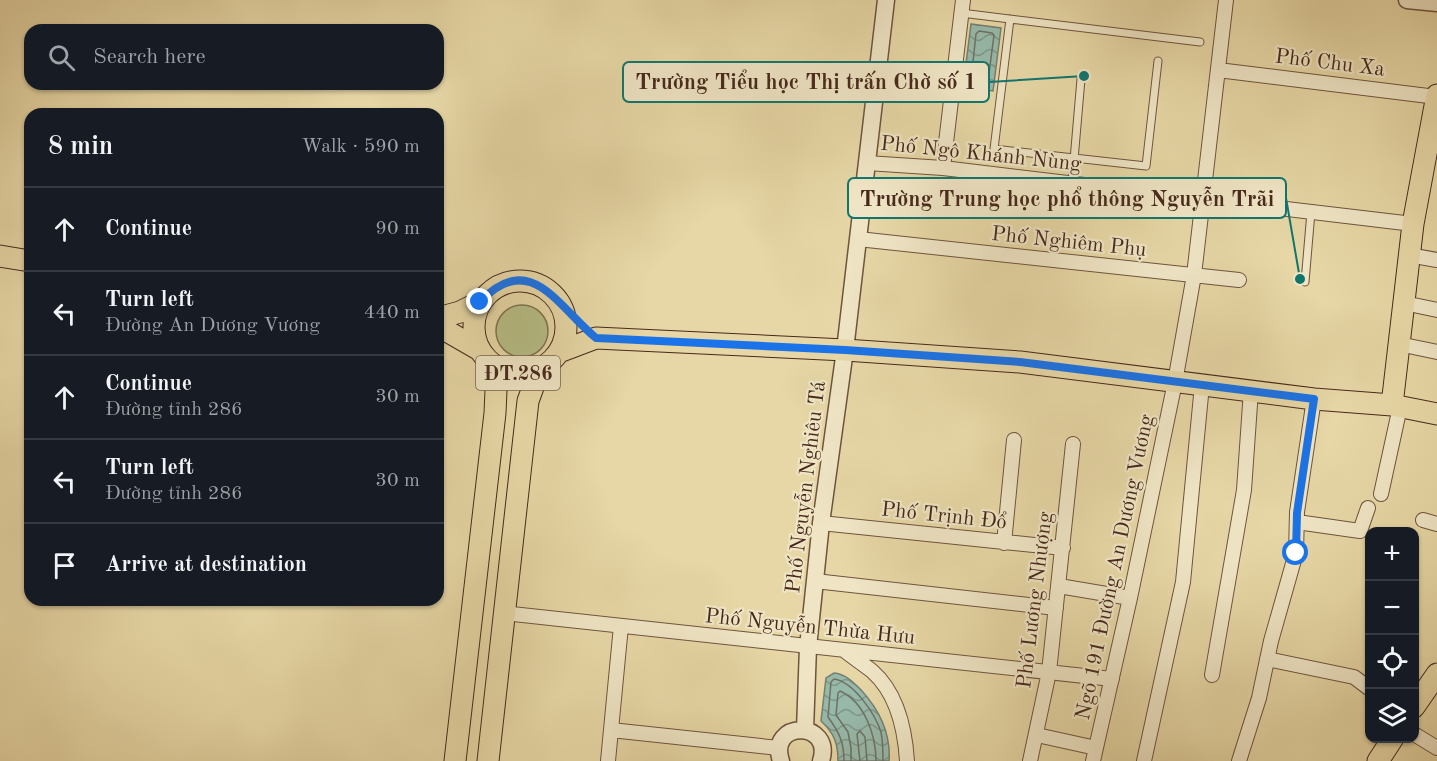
<!DOCTYPE html>
<html lang="en">
<head>
<meta charset="utf-8">
<style>
  body { margin:0; font-family:"Old Standard TT",serif; background:#20242c; color:#f1f3f6 }
  .controls { position:absolute; right:18px; bottom:18px; display:grid; overflow:hidden; border-radius:12px; box-shadow:0 2px 4px #0004 }
  .controls button { width:54px; height:54px; display:grid; place-items:center; padding:0; border:0; border-bottom:2px solid #363941; background:#171b24; color:#f1f3f6; font:30px sans-serif }
  .stop { position:absolute; width:18px; height:18px; margin:-14px; border:4px solid #1a73e8; border-radius:50%; background:#fff }
  .stop.end { background:#1a73e8; border-color:#fff; box-shadow:0 2px 6px #0008 }
  .list { margin:0; padding:0; list-style:none }
  h2 { display:flex; justify-content:space-between; align-items:center; height:78px; margin:0; padding:0 24px; font-size:26px }
  h2 small { font-size:20px; font-weight:400; color:#9ea1a6 }
  .list li { display:grid; grid-template-columns:39px 1fr auto; gap:18px; align-items:center; box-sizing:border-box; height:84px; padding:0 24px; border-top:2px solid #363941 }
  .list b { display:block; font-size:22px; white-space:nowrap }
  .list p { margin:0; font-size:20px; white-space:nowrap; color:#9ea1a6 }
  .list em { font-size:20px; font-style:normal; color:#9ea1a6 }
  .icon { flex:none; width:33px; height:33px; fill:none; stroke:currentColor; stroke-width:2; stroke-linecap:round; stroke-linejoin:round }
  .map { position:relative; flex:none; width:1437px; height:761px; overflow:hidden }
  .search { position:absolute; background:#171b24; box-shadow:0 2px 4px #0004; left:24px; top:24px; width:420px; height:66px; display:flex; align-items:center; gap:15px; box-sizing:border-box; padding:0 21px; border-radius:18px; color:#9ea1a6; font-size:22px }
  .panel { position:absolute; background:#171b24; box-shadow:0 2px 4px #0004; left:24px; top:108px; width:420px; height:498px; border-radius:18px }
  .map>svg:first-child { display:block }
  .green { fill:#b7be86; stroke:#7f7451; stroke-width:1.5 }
  .water { fill:url(#water-waves); stroke:#777f71; stroke-width:1.5 }
  .lines { fill:none; stroke-linecap:round; stroke-linejoin:round }
  .shore { stroke:#6f7163; stroke-width:1.5 }
  .service-casing { stroke:#6f543e; stroke-width:9 }
  .minor-casing { stroke:#6f543e; stroke-width:16 }
  .tertiary-casing { stroke:#6f543e; stroke-width:19 }
  .primary-casing { stroke:#47291c; stroke-width:23 }
  .service { stroke:#efe5c5; stroke-width:7 }
  .minor { stroke:#efe5c5; stroke-width:14 }
  .tertiary { stroke:#efe5c5; stroke-width:16 }
  .primary { stroke:#e7d7a6; stroke-width:21 }
  .route { stroke:#1a73e8; stroke-width:8 }
  .labels { text-anchor:middle; stroke-width:4.5; stroke-linejoin:round; paint-order:stroke }
  .shield { fill:#efe5c5; stroke:#79614f; stroke-width:1.5 }
  .shield-label { font-size:20px; font-weight:bold; fill:#47291c }
  .street-label { font-size:21px; fill:#47291c; stroke:#efe5c5 }
  .leader { fill:none; stroke:#0f766e; stroke-width:2 }
  .callout-dot { fill:#0f766e; stroke:#efe5c5; stroke-width:2 }
  .callout { fill:#efe5c5; stroke:#0f766e; stroke-width:2 }
  .callout-label { font-size:22px; text-anchor:middle; font-weight:bold; fill:#47291c }
</style>
</head>
<body>
<div class="map">
<svg width="1437" height="761" viewBox="0 0 1437 761">
  <defs>
    <pattern id="water-waves" width="16" height="10" patternUnits="userSpaceOnUse" patternTransform="scale(1.5)"><rect width="16" height="10" fill="#97b9aa"/><path d="M0 5q4-4 8 0t8 0" fill="none" stroke="#7d968a"/></pattern>
  </defs>
  <rect width="100%" height="100%" fill="#e7d7a6"/>
  <filter id="stains"><feTurbulence type="fractalNoise" baseFrequency=".00333" numOctaves="4"/><feColorMatrix values="0 0 0 0 .2 0 0 0 0 .09 0 0 0 0 .02 0 0 0 .5 -.17"/></filter>
  <radialGradient id="worn" r=".72"><stop offset=".6" stop-color="#630" stop-opacity="0"/><stop offset="1" stop-color="#630" stop-opacity=".3"/></radialGradient>
  <path class="green" d="M496 331a26 26 0 1 1 52 0a26 26 0 1 1-52 0Z"/>
  <path class="water" d="M971,24l30,4 -8,63 -30,-4z
    M834,673c12,1 20,10 28,18 18,20 29,42 27,70h-51c0,-18 -4,-28 -17,-40l5,-43z"/>
  <g class="lines">
    <path class="shore" d="M979,31l13,2 2,2 -6,46 -2,3 -13,-2 -2,-2 5,-46z
      M844,761c0,-19 -5,-29 -16,-44l3,-35 3,-3c20,3 41,35 47,53 2,10 2,19 2,29
      M851,761v-13l-3,-16 -12,-17 2,-22 2,-2c25,11 36,45 36,70
      M860,761l-3,-27 3,-3 5,6 2,24"/>
    <defs>
      <path id="service" d="M961,13l239,29
        M1010,19l-16,130 152,17 12,-105
        M1072,183l9,-104
        M1305,282l6,-70"/>
      <path id="minor" d="M1218,70l219,27
        M867,163l76,5 470,56
        M943,168l20,-168
        M858,239l381,41
        M1409,255l28,5
        M1404,303l33,7
        M1399,344l38,8
        M1381,494l19,-87
        M1423,520l14,4
        M1297,522l63,9 8,-23
        M821,523l242,25
        M1004,543l10,-103
        M815,581l241,27
        M1059,586l71,12
        M504,613l608,66
        M845,651c9,7 18,13 27,20 25,22 33,58 35,90
        M1267,659l87,18 16,12
        M1212,675l32,-185 7,-100
        M611,730l168,18
        M1414,734l23,14
        M1037,735l59,13
        M608,761l13,-135
        M1030,761l19,-89 24,-228
        M1093,761l37,-163 45,-216 19,-107 32,-275
        M1144,761l39,-179 19,-197
        M1239,761l20,-63 12,-57 25,-88 1,-41 17,-113"/>
      <path id="tertiary" d="M1407,0l30,3
        M805,730l3,-83 13,-124 24,-173 41,-350
        M781,761c-14,-41 53,-41 40,0"/>
      <path id="primary" d="M0,256l30,5
        M474 327a46 46 0 1 1 92 0a46 46 0 1 1-92 0Z
        M438,318l22,-6 20,-10
        M438,326l40,23
        M559,352l37,-14 249,12 175,12 294,37 78,6 45,9
        M1392,405l21,-181 24,-129
        M1414,707l23,-33
        M455,761l40,-348 1,-23 -8,-29
        M488,761l40,-360 8,-22 10,-14
        M1378,761l15,-23"/>
    </defs>
    <use href="#service" class="service-casing"/>
    <use href="#minor" class="minor-casing"/>
    <use href="#tertiary" class="tertiary-casing"/>
    <use href="#primary" class="primary-casing"/>
    <use href="#service" class="service"/>
    <use href="#minor" class="minor"/>
    <use href="#tertiary" class="tertiary"/>
    <use href="#primary" class="primary"/>
  </g>
  <g class="lines">
    <path class="route" d="M480,302c50,-54 79,6 116,36l249,12 175,12 294,37 -17,114 -1,40"/>
  </g>
  <g class="labels">
    <rect class="shield" x="476" y="356" width="84" height="34" rx="4.5"/>
    <g class="shield-label">
      <text x="518" y="380">ĐT.286</text>
    </g>
    <g class="street-label">
      <text transform="translate(1330 62) rotate(7)" y="7">Phố Chu Xa</text>
      <text transform="translate(981 153) rotate(6)" y="7">Phố Ngô Khánh Nùng</text>
      <text transform="translate(1069 241) rotate(6)" y="7">Phố Nghiêm Phụ</text>
      <text transform="translate(805 487) rotate(-83)" y="7">Phố Nguyễn Nghiêu Tá</text>
      <text transform="translate(944 515) rotate(6)" y="7">Phố Trịnh Đổ</text>
      <text transform="translate(1114 567) rotate(-78)" y="7">Ngõ 191 Đường An Dương Vương</text>
      <text transform="translate(1034 600) rotate(-83)" y="7">Phố Lương Nhượng</text>
      <text transform="translate(810 626) rotate(6)" y="7">Phố Nguyễn Thừa Hưu</text>
    </g>
  </g>
  <path class="leader" d="M1084 76L989 82M1300 279L1286 198"/>
  <g class="callout-dot">
    <circle cx="1084" cy="76" r="6"/>
    <circle cx="1300" cy="279" r="6"/>
  </g>
  <g class="callout">
    <rect x="623" y="62" width="366" height="40" rx="6"/>
    <rect x="848" y="178" width="438" height="40" rx="6"/>
  </g>
  <g class="callout-label">
    <text x="806" y="89">Trường Tiểu học Thị trấn Chờ số 1</text>
    <text x="1067" y="206">Trường Trung học phổ thông Nguyễn Trãi</text>
  </g>
  <rect width="100%" height="100%" filter="url(#stains)"/>
  <rect width="100%" height="100%" fill="url(#worn)"/>
</svg>
<div class="controls">
<button>+</button>
<button>−</button>
<button><svg class="icon" aria-label="locate" viewBox="0 0 24 24"><circle cx="12" cy="12" r="6"/><path d="M12 2v4M12 18v4M2 12h4M18 12h4"/></svg></button>
<button><svg class="icon" aria-label="layers" viewBox="0 0 24 24"><path d="M12 4l9 5-9 5-9-5zM3 14l9 5 9-5"/></svg></button>
</div>
<div class="stop" style="left:1296px;top:553px"></div>
<div class="stop end" style="left:480px;top:302px"></div>
<div class="search"><svg class="icon" aria-label="search" viewBox="0 0 24 24"><circle cx="10" cy="10" r="6"/><path d="M15 15l6 6"/></svg>Search here</div>
<section class="panel">
<h2>8 min<small>Walk · 590 m</small></h2>
<ul class="list">
<li><svg class="icon" aria-label="ahead" viewBox="0 0 24 24"><path d="M12 20V5M6 11l6-6 6 6"/></svg><div><b>Continue</b></div><em>90 m</em></li>
<li><svg class="icon" aria-label="left" viewBox="0 0 24 24"><path d="M17 20v-9H6M10 6l-5 5 5 5"/></svg><div><b>Turn left</b><p>Đường An Dương Vương</p></div><em>440 m</em></li>
<li><svg class="icon" aria-label="ahead" viewBox="0 0 24 24"><path d="M12 20V5M6 11l6-6 6 6"/></svg><div><b>Continue</b><p>Đường tỉnh 286</p></div><em>30 m</em></li>
<li><svg class="icon" aria-label="left" viewBox="0 0 24 24"><path d="M17 20v-9H6M10 6l-5 5 5 5"/></svg><div><b>Turn left</b><p>Đường tỉnh 286</p></div><em>30 m</em></li>
<li><svg class="icon" aria-label="arrive" viewBox="0 0 24 24"><path d="M6 21V4h12l-3 4 3 4H6"/></svg><div><b>Arrive at destination</b></div></li>
</ul>
</section>
</div>
</body>
</html>
